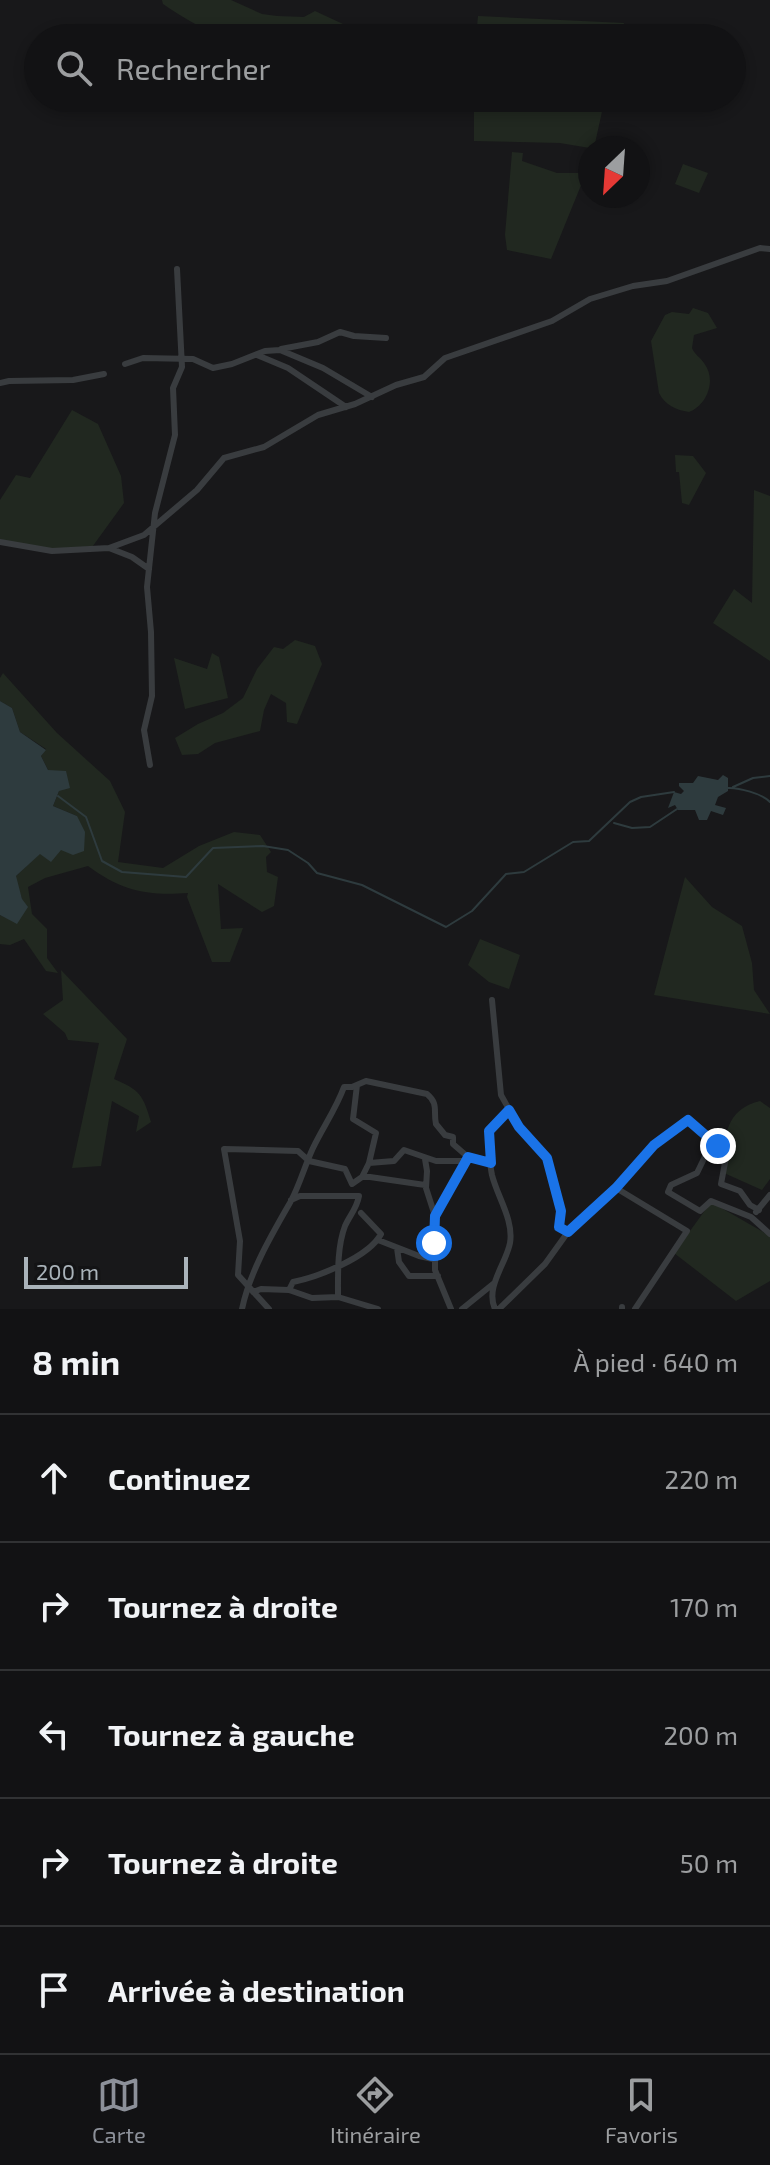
<!DOCTYPE html>
<html lang="fr">
<head>
<meta charset="utf-8">
<style>
  body { margin:0; font-family:"Exo 2",sans-serif; background:#1b1b1d; color:#f1f3f6 }
  .compass { position:absolute; left:578px; top:136px; width:72px; height:72px; border-radius:50%; background:#121214; box-shadow:0 4px 12px #0003; rotate:205deg }
  .scale { position:absolute; left:24px; bottom:20px; width:164px; box-sizing:border-box; padding-left:8px; border:4px solid #aab3ba; border-top:0; font-size:22px; line-height:28px; white-space:nowrap; color:#aab3ba; -webkit-text-stroke:6px #131315; paint-order:stroke }
  .stop { position:absolute; width:24px; height:24px; margin:-18px; border:6px solid #1a73e8; border-radius:50%; background:#fff }
  .stop.end { background:#1a73e8; border-color:#fff; box-shadow:0 2px 8px #0008 }
  .list { margin:0; padding:0; list-style:none }
  h2 { display:flex; justify-content:space-between; align-items:center; height:104px; margin:0; padding:0 32px; font-size:34px }
  h2 small { font-size:26px; font-weight:400; color:#9c9ea0 }
  .list li { display:grid; grid-template-columns:52px 1fr auto; gap:24px; align-items:center; box-sizing:border-box; height:128px; padding:0 32px; border-top:2px solid #313234 }
  .list b { display:block; font-size:30px; white-space:nowrap }
  .list em { font-size:26px; font-style:normal; color:#9c9ea0 }
  .icon { flex:none; width:44px; height:44px; fill:none; stroke:currentColor; stroke-width:2; stroke-linecap:round; stroke-linejoin:round }
  .map { position:relative; flex:none; width:770px; height:1309px; overflow:hidden }
  .search { position:absolute; background:#121214; box-shadow:0 4px 12px #0003; left:24px; right:24px; top:24px; height:88px; display:flex; align-items:center; gap:20px; box-sizing:border-box; padding:0 28px; border-radius:44px; color:#9c9ea0; font-size:30px }
  .sheet { height:744px; background:#121214 }
  nav { display:flex; justify-content:space-around; align-items:center; box-sizing:border-box; height:112px; border-top:2px solid #313234; background:#121214; font-size:22px; color:#9c9ea0 }
  nav a { display:grid; justify-items:center; gap:4px }
  nav .on { color:#8c9099 }
  .map>svg:first-child { display:block }
  .green { fill:#212820 }
  .water { fill:#2e3b3e }
  .lines { fill:none; stroke-linecap:round; stroke-linejoin:round }
  .stream { stroke:#2e3b3e; stroke-width:2 }
  .street { stroke:#393c3f; stroke-width:6 }
  .route { stroke:#1a73e8; stroke-width:10 }
</style>
</head>
<body>
<div class="map">
<svg width="770" height="1309" viewBox="0 0 770 1309">
  <rect width="100%" height="100%" fill="#18181a"/>
  <path class="green" d="M162,0h69l31,14 15,2 27,1 11,-6 28,13 -1,10 -3,4c-30,0 -95,5 -120,-3 -19,-7 -40,-20 -56,-31z
    M478,16l146,7 -3,15h-145z
    M474,98h131l-11,50h-4l-30,-5 -86,-2z
    M512,152l11,1 -1,8 35,12h29l-35,86 -44,-9 -2,-15z
    M683,164l25,9 -9,20 -24,-9z
    M693,308l15,5 9,15 -23,7 -2,13c3,7 8,9 12,15 13,17 3,42 -15,49 -13,-2 -24,-7 -30,-19l-8,-52 14,-26 7,-3 17,2z
    M72,410l26,14 23,52 3,27 -34,47h-54l-36,-11v-39l16,-25 14,3z
    M675,455l18,1 13,17 -17,32 -7,-2 -3,-31h-3z
    M754,490l16,6v165l-57,-38 21,-34 18,14z
    M295,640l20,6 7,18 -25,60 -10,-2 -1,-19 -15,-9 -7,16 -4,21 -45,12 -17,11 -16,1 -7,-17 23,-14 25,-11 20,-15 14,-29 17,-22 9,2z
    M212,653l7,4 9,41 -43,11 -11,-51 33,11z
    M3,673l54,60 53,48 15,31 -7,50 45,6 36,-22 35,-14 26,3 11,17 -5,5 1,15 11,5 -4,29 -12,6 -44,-28 3,45 22,-1 -13,34h-18l-25,-65 1,-4c-41,3 -66,-2 -100,-27l-43,12 -17,9 4,27 15,15v29l11,15 -12,-2 -22,-32 -14,6 -10,-1v-29l17,8 5,-24 -7,-22 25,-24 6,5 31,-42 -24,-10 6,-15 -18,-35 5,-7 -26,-17 -8,-24 -12,-7v-23z
    M685,877l27,30 30,19 10,37 2,27 16,24 -116,-19z
    M480,939l40,16 -11,34 -20,-7 -21,-17z
    M61,970l66,69 -13,40c26,11 29,16 37,43l-15,10 3,-16 -27,-15 -11,65 -29,2 27,-125 -31,-3 -3,-7 -22,-19 20,-14z
    M760,1101l10,7v71l-8,11 -38,-17c0,-33 -1,-63 36,-72z
    M711,1202l59,34v45l-34,20 -62,-48z"/>
  <path class="water" d="M0,701l12,7 8,24 26,18 -5,6 7,14 18,1 4,17 -11,3 -6,15 24,10 8,16 -1,19 -11,4 -12,-5 -10,12 -11,-8 -24,22 6,23 6,8 -11,17 -17,-9z
    M723,775l5,3v13l-10,6 -3,8 11,3 -3,7 -12,-4 -4,9h-8l-4,-10h-17l-3,-5 -7,3 6,-16 7,2 3,-3 -5,-5v-3h14l5,-7 20,4z"/>
  <g class="lines">
    <path class="stream" d="M733,787l20,-9 17,-2
      M727,788c11,-1 36,6 43,14
      M58,796l28,21 16,44 20,11 64,5 27,-29 50,-2 25,4 20,13 9,10 45,12 84,42 26,-16 34,-37 18,-2 49,-30 16,-1 41,-39 11,-5 33,-5
      M614,823l18,5 18,-1 27,-18"/>
    <path class="street" d="M281,349l37,-7 22,-10 14,4 32,2
      M257,355l31,13 58,39
      M125,364l18,-6 50,1 20,9 19,-4 33,-13 15,-1 43,18 49,29
      M0,383l9,-2 64,-1 31,-6
      M0,542l52,9 57,-3 23,9 17,12
      M109,548l35,-13 53,-45 27,-32 40,-11 54,-32 37,-11 41,-19 28,-8 21,-19 107,-37 38,-22 43,-13 34,-5 93,-33 10,1
      M150,765l-6,-35 8,-34 -1,-64 -4,-45 8,-74 20,-78 -2,-47 9,-21 -5,-98
      M492,1000l9,95 18,32 28,31 14,53 -2,16 9,5
      M357,1085l-4,34 23,14 -7,30
      M712,1142l-15,31 -26,12 -3,7 32,19 11,-10 40,16 19,17
      M425,1159l2,12 -1,17 9,28v54l16,39
      M362,1177l7,-14 25,-2 10,-11 32,11h30
      M616,1188l71,43 -52,78
      M291,1200l9,-4h59c-2,12 -9,19 -14,30 -8,21 -7,49 -7,71
      M756,1212l14,-17
      M435,1216l33,-59 23,6
      M378,1240l41,16 14,3
      M397,1248l2,14 10,14h29
      M289,1290l4,-8c25,-5 76,-25 88,-48l-20,-21
      M253,1292l8,-3 28,1 23,8 26,-1 40,12
      M242,1309c8,-38 30,-75 49,-108 9,-17 14,-36 22,-53 10,-21 23,-39 31,-61h8l14,-6 61,13c12,10 6,17 9,30l9,11 8,2v7l15,13
      M269,1309l-31,-34 2,-34 -16,-92 74,2 11,10 36,8 7,15 10,-7h8l55,8
      M462,1309l31,-25
      M495,1309c-10,-22 11,-45 15,-66 4,-23 -13,-47 -18,-68 -3,-14 -3,-30 -3,-44l20,-21
      M499,1309l46,-45 23,-32 48,-44 38,-43 34,-25 24,22 15,10 -6,32 19,7 10,14 9,5
      M622,1309v-2"/>
  </g>
  <g class="lines">
    <path class="route" d="M434,1243l1,-27 31,-55 2,-4 23,6 -2,-32 20,-21 10,17 28,31 14,53 -2,16 9,5 48,-44 38,-43 34,-25 30,26"/>
  </g>
</svg>
<svg class="compass" viewBox="-18 -18 36 36"><path d="M0-13l5 13h-10z" fill="#e53935"/><path d="M0 13l5-13h-10z" fill="#9c9ea0"/></svg>
<div class="scale">200 m</div>
<div class="stop" style="left:434px;top:1243px"></div>
<div class="stop end" style="left:718px;top:1146px"></div>
<div class="search"><svg class="icon" aria-label="search" viewBox="0 0 24 24"><circle cx="10" cy="10" r="6"/><path d="M15 15l6 6"/></svg>Rechercher</div>
</div>
<section class="sheet">
<h2>8 min<small>À pied · 640 m</small></h2>
<ul class="list">
<li><svg class="icon" aria-label="ahead" viewBox="0 0 24 24"><path d="M12 20V5M6 11l6-6 6 6"/></svg><div><b>Continuez</b></div><em>220 m</em></li>
<li><svg class="icon" aria-label="right" viewBox="0 0 24 24"><path d="M7 20v-9h11M14 6l5 5-5 5"/></svg><div><b>Tournez à droite</b></div><em>170 m</em></li>
<li><svg class="icon" aria-label="left" viewBox="0 0 24 24"><path d="M17 20v-9H6M10 6l-5 5 5 5"/></svg><div><b>Tournez à gauche</b></div><em>200 m</em></li>
<li><svg class="icon" aria-label="right" viewBox="0 0 24 24"><path d="M7 20v-9h11M14 6l5 5-5 5"/></svg><div><b>Tournez à droite</b></div><em>50 m</em></li>
<li><svg class="icon" aria-label="arrive" viewBox="0 0 24 24"><path d="M6 21V4h12l-3 4 3 4H6"/></svg><div><b>Arrivée à destination</b></div></li>
</ul>
</section>
<nav>
<a class="on"><svg class="icon" aria-label="map" viewBox="0 0 24 24"><path d="M3 6l6-2 6 2 6-2v14l-6 2-6-2-6 2zM9 4v14M15 6v14"/></svg>Carte</a>
<a><svg class="icon" aria-label="directions" viewBox="0 0 24 24"><path d="M12 3l9 9-9 9-9-9zM9 14v-3h6M13 9l2 2-2 2"/></svg>Itinéraire</a>
<a><svg class="icon" aria-label="saved" viewBox="0 0 24 24"><path d="M7 4h10v16l-5-4-5 4z"/></svg>Favoris</a>
</nav>
</body>
</html>
